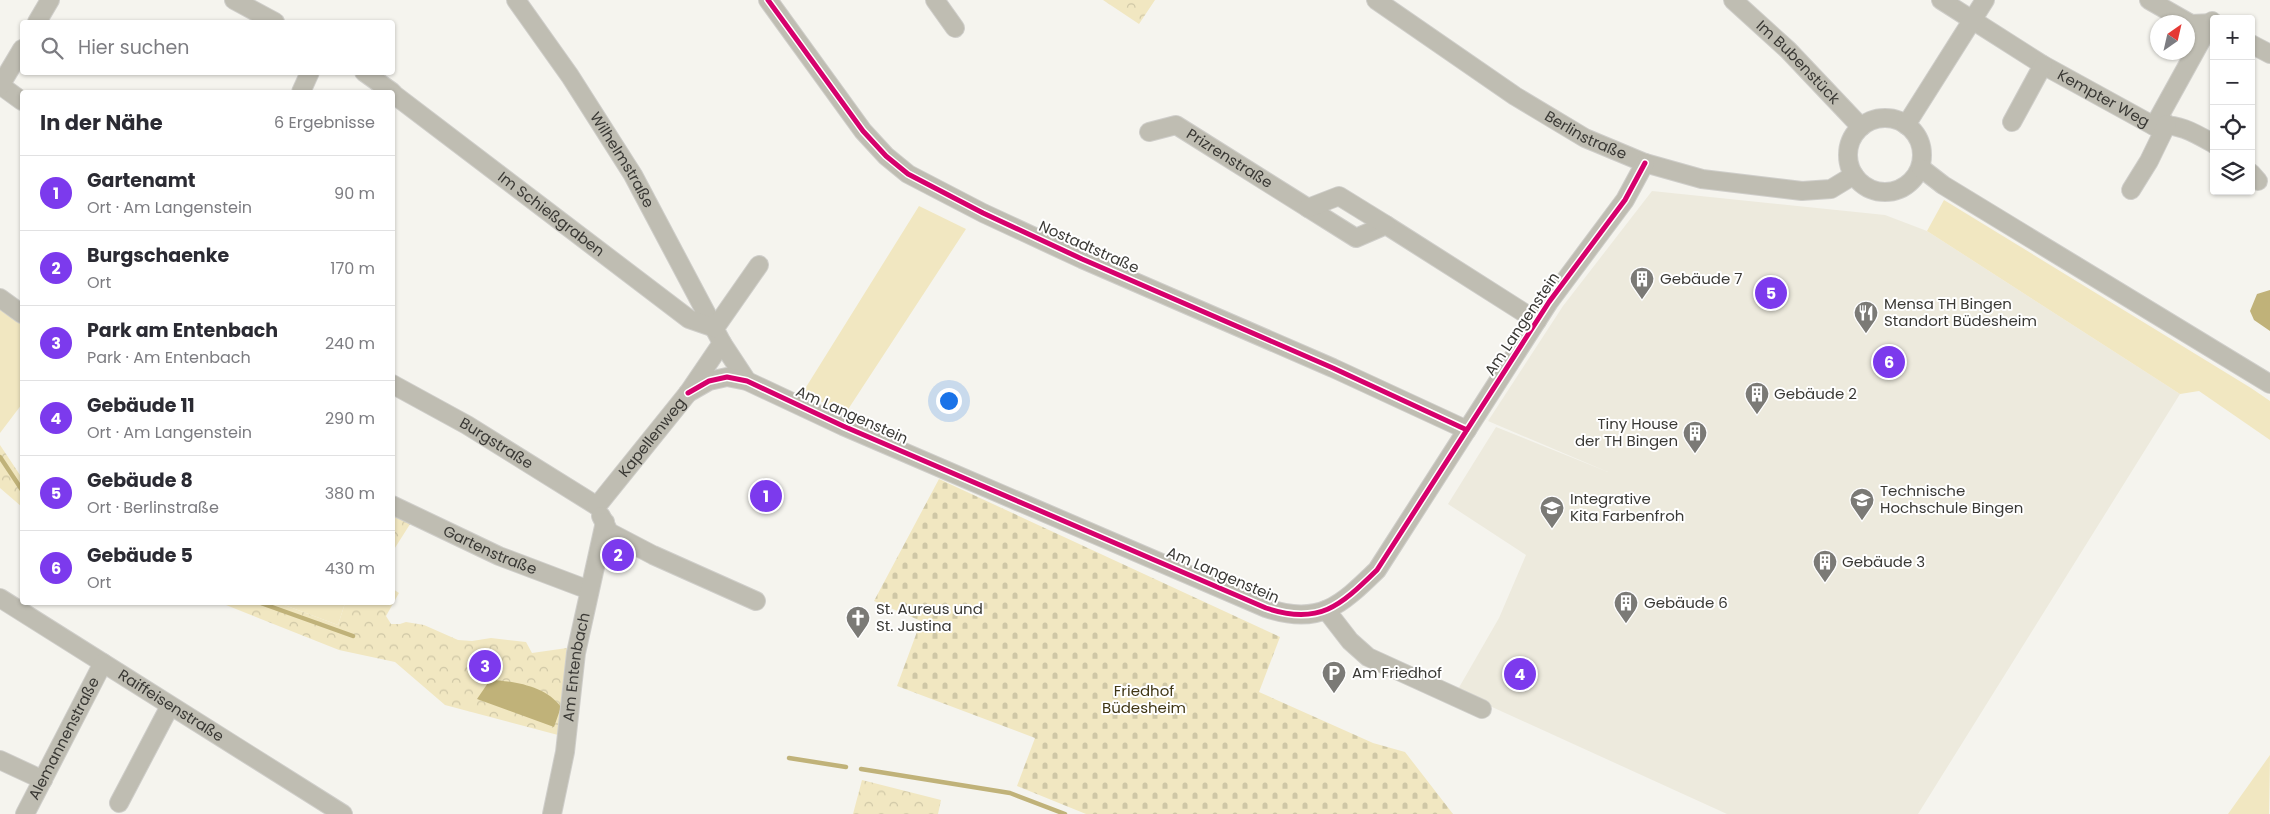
<!DOCTYPE html>
<html lang="de">
<head>
<meta charset="utf-8">
<style>
  body { margin:0; font-family:Poppins,sans-serif; background:#f7f7f7; color:#2b2b33 }
  .controls { position:absolute; right:15px; top:15px; display:grid; overflow:hidden; border-radius:5px; box-shadow:0 1px 4px #0004 }
  .controls button { width:45px; height:45px; display:grid; place-items:center; padding:0; border:0; border-bottom:1px solid #e1e1e2; background:#fff; color:#2b2b33; font:25px sans-serif }
  .compass { position:absolute; left:2150px; top:15px; width:45px; height:45px; border-radius:50%; background:#fff; box-shadow:0 1px 4px #0004; rotate:34deg }
  .you { position:absolute; left:948px; top:400px; width:18px; height:18px; margin:-12px; border:4px solid #fff; border-radius:50%; background:#1a73e8; box-shadow:0 0 0 8px #1a73e833 }
  .badge { display:grid; place-items:center; width:32px; height:32px; border-radius:50%; background:#7c3aed; color:#fff; font-size:16px; font-weight:700 }
  .pin { position:absolute; translate:-50% -50%; border:2px solid #fff; box-shadow:0 1px 5px #0006 }
  .list { margin:0; padding:0; list-style:none }
  h2 { display:flex; justify-content:space-between; align-items:center; height:65px; margin:0; padding:0 20px; font-size:21px }
  h2 small { font-size:16px; font-weight:400; color:#7c7c81 }
  .list li { display:grid; grid-template-columns:32px 1fr auto; gap:15px; align-items:center; box-sizing:border-box; height:75px; padding:0 20px; border-top:1px solid #e1e1e2 }
  .list b { display:block; font-size:19px; white-space:nowrap }
  .list p { margin:0; font-size:16px; white-space:nowrap; color:#7c7c81 }
  .list em { font-size:16px; font-style:normal; color:#7c7c81 }
  .icon { flex:none; width:28px; height:28px; fill:none; stroke:currentColor; stroke-width:2; stroke-linecap:round; stroke-linejoin:round }
  .map { position:relative; flex:none; width:2270px; height:814px; overflow:hidden }
  .search { position:absolute; background:#fff; box-shadow:0 1px 4px #0004; left:20px; top:20px; width:375px; height:55px; display:flex; align-items:center; gap:12px; box-sizing:border-box; padding:0 18px; border-radius:5px; color:#7c7c81; font-size:19px }
  .panel { position:absolute; background:#fff; box-shadow:0 1px 4px #0004; left:20px; top:90px; width:375px; height:515px; border-radius:5px }
  .map>svg:first-child { display:block }
  .built { fill:#edeadd }
  .grass { fill:#f1e7c1 }
  .forest { fill:url(#forest-crowns) }
  .cemetery { fill:url(#cemetery-stones) }
  .water { fill:#c0b279 }
  .lines { fill:none; stroke-linecap:round; stroke-linejoin:round }
  .stream { stroke:#c0b279; stroke-width:4.5 }
  .minor-casing { stroke:#cfceca; stroke-width:20 }
  .minor { stroke:#bfbdb2; stroke-width:18 }
  .cycleway-casing { stroke:#fff; stroke-width:8 }
  .cycleway { stroke:#d6006c; stroke-width:5 }
  .labels { text-anchor:middle; stroke-width:4; stroke-linejoin:round; paint-order:stroke }
  .street-label { font-size:15px; fill:#3a3935; stroke:#fff }
  .poi-label { font-size:15px; fill:#3a3935; stroke:#fff; text-anchor:start }
  .park-label { font-size:15px; fill:#403614; stroke:#fff }
</style>
</head>
<body>
<div class="map">
<svg width="2270" height="814" viewBox="0 0 2270 814">
  <defs>
    <pattern id="forest-crowns" width="20" height="18" patternUnits="userSpaceOnUse" patternTransform="scale(1.25)"><rect width="20" height="18" fill="#f1e7c1"/><path d="M2 6a3 3 0 1 1 6 0M12 15a3 3 0 1 1 6 0" fill="none" stroke="#cfc7a6"/></pattern>
    <pattern id="cemetery-stones" width="16" height="16" patternUnits="userSpaceOnUse" patternTransform="scale(1.25)"><rect width="16" height="16" fill="#f1e7c1"/><path d="M2 7V4a2 2 0 0 1 4 0v3zM10 15v-3a2 2 0 0 1 4 0v3z" fill="#cfc7a6"/></pattern>
  </defs>
  <rect width="100%" height="100%" fill="#f5f4ee"/>
  <path class="built" d="M1652,191l233,24 42,16 253,163 -262,420h-191l-270,-123 42,-73 27,-63 -78,-51 48,-77 112,45 -120,-51 75,-115z"/>
  <path class="grass" d="M1944,200l307,188 19,13v39l-71,-49 -19,3 -253,-163z
    M919,206l47,23 -121,185 -42,-22z
    M0,306l22,16v82l-22,29z
    M279,603h66l-7,22z
    M2270,755l-1,59h-41z"/>
  <path class="forest" d="M1103,0h52l-16,24z
    M0,445l22,33v29l-22,-19z
    M393,511l19,10 -19,30z
    M393,589l6,4 -13,23 5,8h9l6,-2 18,3 34,15 14,1 19,-3 35,4 6,11 35,-5 3,23 -12,64 -113,-30 -50,-43 -56,-12 -118,-47h58l59,22 7,-22 47,-1z
    M862,780l79,20 -3,14h-85z"/>
  <path class="cemetery" d="M939,479l341,158 -21,55 114,51 32,9 48,62h-367l-69,-28 18,-48 -138,-52 24,-65 -47,-20z"/>
  <path class="water" d="M2270,290v41l-16,-11 -4,-9 7,-17z
    M490,680c24,1 56,6 71,27l-7,20 -77,-28z"/>
  <g class="lines">
    <path class="stream" d="M0,457l22,33
      M258,602l95,34
      M789,758l57,9
      M861,769l149,24 55,21"/>
    <defs>
      <g id="minor">
        <path d="M234,0l41,22"/>
        <path id="s1" d="M516,0l54,76 63,99 89,168 25,38"/>
        <path d="M768,0l95,131 23,25 22,18 75,39 99,46 251,109 134,62"/>
        <path d="M935,0l20,28"/>
        <path id="s2" d="M1376,0l139,96 70,42 60,25 57,16 100,12 29,-2 23,-14"/>
        <path id="s3" d="M1733,0l55,50 73,77"/>
        <path id="s4" d="M1941,0l102,65 111,61c23,-4 41,7 60,18"/>
        <path d="M2149,0l42,24 23,-1"/>
        <path d="M37,22l13,-22"/>
        <path d="M2251,44l19,10"/>
        <path d="M364,72l28,20"/>
        <path d="M0,85l22,16"/>
        <path d="M0,86l22,-37"/>
        <path d="M301,92l9,-20"/>
        <path id="s5" d="M392,93l297,226 26,9 44,-63"/>
        <circle cx="1885" cy="155" r="37"/>
        <path d="M2012,122l31,-57"/>
        <path d="M1906,125l79,-125"/>
        <path d="M2154,126l58,-105"/>
        <path id="s6" d="M1149,132l27,-7 180,113 30,-13 151,96"/>
        <path d="M1921,168l22,17 327,199"/>
        <path d="M2251,173l7,8"/>
        <path d="M2131,190l18,-29 18,-37"/>
        <path d="M1308,208l31,-12 47,29"/>
        <path d="M0,298l22,16"/>
        <path id="s7" d="M392,384l75,41 130,81"/>
        <path d="M688,393l21,-12 18,-4 20,4 96,45 423,182c53,18 74,-2 111,-38l172,-268 76,-102 20,-37"/>
        <path id="s8" d="M392,505l107,51 90,34"/>
        <path id="s9" d="M597,506l91,-113 34,-50"/>
        <path d="M601,516l8,16 44,23 103,46"/>
        <path id="s10" d="M0,598l343,216"/>
        <path d="M1326,610l24,31 18,16 114,52"/>
        <path d="M0,760l43,20"/>
        <path d="M119,803l51,-97"/>
        <path id="s11" d="M25,814l78,-151"/>
        <path id="s12" d="M552,814l13,-62 11,-99 29,-131"/>
      </g>
    </defs>
    <use href="#minor" class="minor-casing"/>
    <use href="#minor" class="minor"/>
    <defs>
      <path id="cycleway" d="M768,0l95,131 23,25 22,18 75,39 99,46 251,109 134,62
        M688,393l21,-12 18,-4 20,4 96,45 423,182c53,18 74,-2 111,-38l172,-268 76,-102 20,-37"/>
    </defs>
    <use href="#cycleway" class="cycleway-casing"/>
    <use href="#cycleway" class="cycleway"/>
  </g>
  <defs>
    <symbol id="building-pin" viewBox="-11 -11 22 30"><path d="M0 17L-7.5 6A9.5 9.5 0 1 1 7.5 6Z" fill="#7b7a76" stroke="#fff"/><path d="M-4-6H4V6H1V3H-1V6H-4ZM-2.5-4.3h1.7v1.8h-1.7ZM.8-4.3h1.7v1.8H.8ZM-2.5-1h1.7V.8h-1.7ZM.8-1h1.7V.8H.8Z" fill="#fff"/></symbol>
    <symbol id="restaurant-pin" viewBox="-11 -11 22 30"><path d="M0 17L-7.5 6A9.5 9.5 0 1 1 7.5 6Z" fill="#7b7a76" stroke="#fff"/><path d="M-5-6h1v4h1v-4h1v4h1v-4h1v5L-1.5 .5V6h-2V.5L-5-1ZM5-6V6H3V1.5H1.5Q1.5-4 5-6Z" fill="#fff"/></symbol>
    <symbol id="university-pin" viewBox="-11 -11 22 30"><path d="M0 17L-7.5 6A9.5 9.5 0 1 1 7.5 6Z" fill="#7b7a76" stroke="#fff"/><path d="M0-5L7-2L0 1L-7-2ZM-4 1L0 2.5L4 1V4Q0 6-4 4Z" fill="#fff"/></symbol>
    <symbol id="school-pin" viewBox="-11 -11 22 30"><path d="M0 17L-7.5 6A9.5 9.5 0 1 1 7.5 6Z" fill="#7b7a76" stroke="#fff"/><path d="M0-5L7-2L0 1L-7-2ZM-4 1L0 2.5L4 1V4Q0 6-4 4Z" fill="#fff"/></symbol>
    <symbol id="church-pin" viewBox="-11 -11 22 30"><path d="M0 17L-7.5 6A9.5 9.5 0 1 1 7.5 6Z" fill="#7b7a76" stroke="#fff"/><path d="M-1.2-6h2.4v3.5h3.3v2.4h-3.3V6h-2.4V-.1h-3.3v-2.4h3.3Z" fill="#fff"/></symbol>
    <symbol id="parking-pin" viewBox="-11 -11 22 30"><path d="M0 17L-7.5 6A9.5 9.5 0 1 1 7.5 6Z" fill="#7b7a76" stroke="#fff"/><path d="M-3.5-5.5H1a3.5 3.5 0 0 1 0 7H-1V5.5H-3.5ZM-1-3.4V-.6H.8a1.4 1.4 0 0 0 0-2.8Z" fill="#fff"/></symbol>
  </defs>
  <g fill-rule="evenodd">
    <use href="#building-pin" x="1628" y="265" width="28" height="38"/>
    <use href="#restaurant-pin" x="1852" y="299" width="28" height="38"/>
    <use href="#building-pin" x="1743" y="380" width="28" height="38"/>
    <use href="#building-pin" x="1681" y="419" width="28" height="38"/>
    <use href="#university-pin" x="1848" y="486" width="28" height="38"/>
    <use href="#school-pin" x="1538" y="494" width="28" height="38"/>
    <use href="#building-pin" x="1811" y="548" width="28" height="38"/>
    <use href="#building-pin" x="1612" y="589" width="28" height="38"/>
    <use href="#church-pin" x="844" y="604" width="28" height="38"/>
    <use href="#parking-pin" x="1320" y="659" width="28" height="38"/>
  </g>
  <g class="labels">
    <g class="street-label">
      <text dy="5" stroke="none"><textPath href="#s3" startOffset="90">Im Bubenstück</textPath></text>
      <text dy="5" stroke="none"><textPath href="#s4" startOffset="190">Kempter Weg</textPath></text>
      <text dy="5" stroke="none"><textPath href="#s2" startOffset="250">Berlinstraße</textPath></text>
      <text dy="5" stroke="none"><textPath href="#s6" startOffset="91">Prizrenstraße</textPath></text>
      <text dy="5" stroke="none"><textPath href="#s1" startOffset="192">Wilhelmstraße</textPath></text>
      <text dy="5" stroke="none"><textPath href="#s5" startOffset="200">Im Schießgraben</textPath></text>
      <text transform="translate(1089 247) rotate(24)" y="5">Nostadtstraße</text>
      <text transform="translate(1522 324) rotate(-56)" y="5">Am Langenstein</text>
      <text transform="translate(852 415) rotate(24)" y="5">Am Langenstein</text>
      <text dy="5" stroke="none"><textPath href="#s9" startOffset="88">Kapellenweg</textPath></text>
      <text dy="5" stroke="none"><textPath href="#s7" startOffset="120">Burgstraße</textPath></text>
      <text dy="5" stroke="none"><textPath href="#s8" startOffset="108">Gartenstraße</textPath></text>
      <text transform="translate(1223 575) rotate(23)" y="5">Am Langenstein</text>
      <text dy="5" stroke="none"><textPath href="#s12" startOffset="149">Am Entenbach</textPath></text>
      <text dy="5" stroke="none"><textPath href="#s10" startOffset="202">Raiffeisenstraße</textPath></text>
      <text dy="5" stroke="none"><textPath href="#s11" startOffset="85">Alemannenstraße</textPath></text>
    </g>
    <g class="poi-label">
      <text x="1660" y="284">Gebäude 7</text>
      <text x="1884" y="309">Mensa TH Bingen<tspan x="1884" dy="17">Standort Büdesheim</tspan></text>
      <text x="1774" y="399">Gebäude 2</text>
      <text x="1678" y="429" text-anchor="end">Tiny House<tspan x="1678" dy="17">der TH Bingen</tspan></text>
      <text x="1880" y="496">Technische<tspan x="1880" dy="17">Hochschule Bingen</tspan></text>
      <text x="1570" y="504">Integrative<tspan x="1570" dy="17">Kita Farbenfroh</tspan></text>
      <text x="1842" y="567">Gebäude 3</text>
      <text x="1644" y="608">Gebäude 6</text>
      <text x="876" y="614">St. Aureus und<tspan x="876" dy="17">St. Justina</tspan></text>
      <text x="1352" y="678">Am Friedhof</text>
    </g>
    <g class="park-label">
      <text x="1144" y="696">Friedhof<tspan x="1144" dy="17">Büdesheim</tspan></text>
    </g>
  </g>
</svg>
<div class="controls">
<button>+</button>
<button>−</button>
<button><svg class="icon" aria-label="locate" viewBox="0 0 24 24"><circle cx="12" cy="12" r="6"/><path d="M12 2v4M12 18v4M2 12h4M18 12h4"/></svg></button>
<button><svg class="icon" aria-label="layers" viewBox="0 0 24 24"><path d="M12 4l9 5-9 5-9-5zM3 14l9 5 9-5"/></svg></button>
</div>
<svg class="compass" viewBox="-18 -18 36 36"><path d="M0-13l5 13h-10z" fill="#e53935"/><path d="M0 13l5-13h-10z" fill="#7c7c81"/></svg>
<div class="you"></div>
<div class="pin badge" style="left:766px;top:496px">1</div>
<div class="pin badge" style="left:618px;top:555px">2</div>
<div class="pin badge" style="left:485px;top:666px">3</div>
<div class="pin badge" style="left:1520px;top:674px">4</div>
<div class="pin badge" style="left:1771px;top:293px">5</div>
<div class="pin badge" style="left:1889px;top:362px">6</div>
<div class="search"><svg class="icon" aria-label="search" viewBox="0 0 24 24"><circle cx="10" cy="10" r="6"/><path d="M15 15l6 6"/></svg>Hier suchen</div>
<section class="panel">
<h2>In der Nähe<small>6 Ergebnisse</small></h2>
<ul class="list">
<li><span class="badge">1</span><div><b>Gartenamt</b><p>Ort · Am Langenstein</p></div><em>90 m</em></li>
<li><span class="badge">2</span><div><b>Burgschaenke</b><p>Ort</p></div><em>170 m</em></li>
<li><span class="badge">3</span><div><b>Park am Entenbach</b><p>Park · Am Entenbach</p></div><em>240 m</em></li>
<li><span class="badge">4</span><div><b>Gebäude 11</b><p>Ort · Am Langenstein</p></div><em>290 m</em></li>
<li><span class="badge">5</span><div><b>Gebäude 8</b><p>Ort · Berlinstraße</p></div><em>380 m</em></li>
<li><span class="badge">6</span><div><b>Gebäude 5</b><p>Ort</p></div><em>430 m</em></li>
</ul>
</section>
</div>
</body>
</html>
